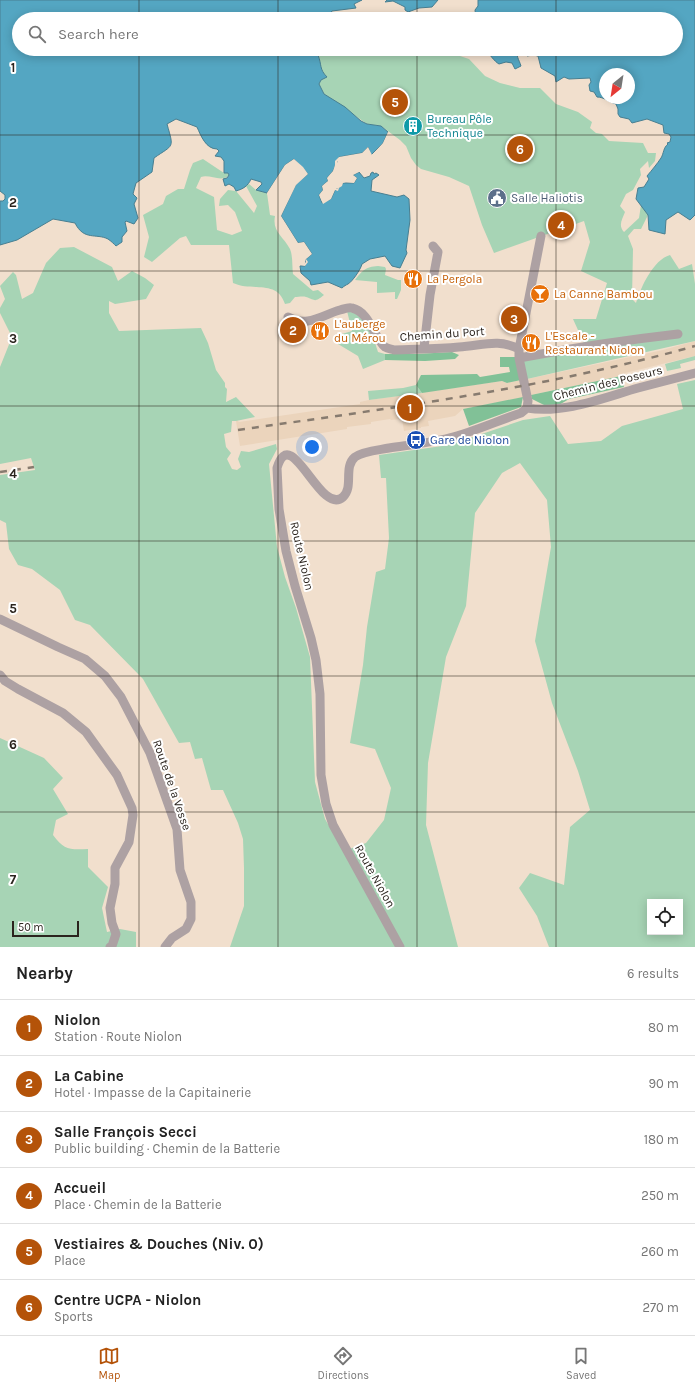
<!DOCTYPE html>
<html lang="en">
<head>
<meta charset="utf-8">
<style>
  body { margin:0; font-family:Karla,sans-serif; background:#f2f2f2; color:#222 }
  .controls { position:absolute; right:12px; bottom:12px; display:grid; overflow:hidden; border-radius:0px; box-shadow:0 2px 10px #0003 }
  .controls button { width:36px; height:36px; display:grid; place-items:center; padding:0; border:0; border-bottom:1px solid #e0e0e0; background:#fff; color:#222; font:20px sans-serif }
  .compass { position:absolute; left:599px; top:68px; width:36px; height:36px; border-radius:50%; background:#fff; box-shadow:0 2px 10px #0003; rotate:210deg }
  .scale { position:absolute; left:12px; bottom:10px; width:67px; box-sizing:border-box; padding-left:4px; border:2px solid #2b241e; border-top:0; font-size:11px; line-height:14px; white-space:nowrap; color:#2b241e; -webkit-text-stroke:3px #fff; paint-order:stroke }
  .you { position:absolute; left:312px; top:447px; width:14px; height:14px; margin:-10px; border:3px solid #fff; border-radius:50%; background:#1a73e8; box-shadow:0 0 0 6px #1a73e833 }
  .badge { display:grid; place-items:center; width:26px; height:26px; border-radius:50%; background:#b45309; color:#fff; font-size:13px; font-weight:700 }
  .pin { position:absolute; translate:-50% -50%; border:2px solid #fff; box-shadow:0 1px 4px #0006 }
  .list { margin:0; padding:0; list-style:none }
  h2 { display:flex; justify-content:space-between; align-items:center; height:52px; margin:0; padding:0 16px; font-size:17px }
  h2 small { font-size:13px; font-weight:400; color:#767676 }
  .list li { display:grid; grid-template-columns:26px 1fr auto; gap:12px; align-items:center; box-sizing:border-box; height:56px; padding:0 16px; border-top:1px solid #e0e0e0 }
  .list b { display:block; font-size:15px; white-space:nowrap }
  .list p { margin:0; font-size:13px; white-space:nowrap; color:#767676 }
  .list em { font-size:13px; font-style:normal; color:#767676 }
  .icon { flex:none; width:22px; height:22px; fill:none; stroke:currentColor; stroke-width:2; stroke-linecap:round; stroke-linejoin:round }
  .map { position:relative; flex:none; width:695px; height:947px; overflow:hidden }
  .search { position:absolute; background:#fff; box-shadow:0 2px 10px #0003; left:12px; right:12px; top:12px; height:44px; display:flex; align-items:center; gap:10px; box-sizing:border-box; padding:0 14px; border-radius:22px; color:#767676; font-size:15px }
  .sheet { height:388px; background:#fff }
  nav { display:flex; justify-content:space-around; align-items:center; box-sizing:border-box; height:56px; border-top:1px solid #e0e0e0; background:#fff; font-size:11px; color:#767676 }
  nav a { display:grid; justify-items:center; gap:2px }
  nav .on { color:#b45309 }
  .map>svg:first-child { display:block }
  .built { fill:#ebd4bc }
  .green { fill:#a7d4b5; fill-rule:evenodd }
  .forest { fill:#81c197 }
  .water { fill:#54a6c2; stroke:#487f91; fill-rule:evenodd }
  .pier { fill:#f1dfcd }
  .lines { fill:none; stroke-linecap:round; stroke-linejoin:round }
  .minor { stroke:#ada1a3; stroke-width:9 }
  .rail { stroke:#877b6f; stroke-width:2.5; stroke-dasharray:7 7; stroke-linecap:butt }
  .grid { fill:none; stroke:#2b241e; stroke-width:1; stroke-opacity:0.55 }
  .labels { text-anchor:middle; stroke-width:4; stroke-linejoin:round; paint-order:stroke }
  .culture-label { font-size:12px; fill:#0d838f; stroke:#fff; text-anchor:start }
  .service-label { font-size:12px; fill:#4e5e75; stroke:#fff; text-anchor:start }
  .food-label { font-size:12px; fill:#c56008; stroke:#fff; text-anchor:start }
  .street-label { font-size:12px; fill:#2b241e; stroke:#fff }
  .transit-label { font-size:12px; fill:#164399; stroke:#fff; text-anchor:start }
  .grid-label { font-size:13px; text-anchor:middle; font-weight:bold; fill:#2b241e; stroke:#fff; stroke-width:4; stroke-linejoin:round; paint-order:stroke }
</style>
</head>
<body>
<div class="map">
<svg width="695" height="947" viewBox="0 0 695 947">
  <rect width="100%" height="100%" fill="#f1dfcd"/>
  <path class="built" d="M695,341v15l-74,18v2l-90,19 -4,-16 136,-29z
    M521,380l4,17 -62,12 -8,7 -27,5 1,5 -8,1v1l-17,3 -2,-12 -11,1 -1,-1 -19,3v2l-24,3v2l-107,17 -4,-25 1,-1 2,2 121,-18v-2l9,-2 133,-19 5,2z"/>
  <path class="green" d="M314,49h80l8,3 16,-1 3,-2h34l5,7 9,3 16,17 15,7 20,5h20l16,16 22,8 14,10 -2,6 6,5 6,1 7,7 34,2 5,10h8l-1,8 -6,7 -1,-7 -8,8 1,6 -8,15 -7,4 -6,12 5,6c-3,8 -7,13 -1,20l15,-14 2,-13 7,10 -7,14h-7l-6,7 5,13 -1,50 4,4c5,-16 17,-43 34,-48l9,14 13,-5 3,20v57l-168,38 -4,-18 64,-11 -14,-31h23l11,-36 -26,-12 9,-29 -6,-21 -90,32 -12,-28 -13,-39 -20,-9 -28,-8 -5,-4 -5,-7 -5,-12 -6,-6 -19,-14 -14,-2 -43,-30 -5,-10 2,-4 5,-3 -4,-3z
    M203,159l21,14h4l1,2c-7,8 -19,-1 -28,2l-5,11 18,9 3,33 15,5 10,-4 -7,-19 -7,-7 -9,1 1,-7 8,-9 8,1 18,22 3,-7 -11,-20 3,-2 7,6 11,3 3,22 5,1c-3,16 8,20 15,33 3,7 2,18 3,25l20,17 5,-1 6,5c-10,8 -8,5 -18,2 -3,-1 -8,0 -11,0l-5,6 -5,1c-8,-25 -32,-12 -52,-21l-4,-38h-38l-5,-9 -6,2 -28,24 -8,-5 5,-20 -6,-22 20,-11 3,-8 12,-7h6l6,-19 3,-7z
    M74,247l38,20 6,14 14,-10 13,7 9,7 -8,14 -31,5 -6,-3v12l10,18 82,-3 7,15 8,27 9,13v4l2,2 -1,13 10,-5 19,20 -19,4h-4l-1,11 -7,2 2,13 5,6 -4,6 5,10 5,1 4,-3 -3,-8 3,-8 8,1 27,-8 1,5 -8,15 8,83 8,30 11,31 14,49 5,125 10,37 19,32 22,-8 18,-23 7,-32 -16,-39 -25,-6 13,-78 4,-38 9,-55 9,-3 4,-31 -3,-60h-5l-2,-23 70,-10 74,-25 27,-4 18,28 33,-3 21,-15 61,-17 -6,-25 18,-4v567h-146l-12,-31 -18,-28 11,-15 34,12 6,-58 20,-17 -12,-39 -26,-68 -17,-62 16,-94 -4,-47 -27,-37 -18,10 -27,40 -9,93 -20,51 -18,106 -2,62 32,122h-228l14,-41v-38l-1,-29 -5,-16 -15,-33h-12l-9,-32 -7,1 -5,-17 -11,1 -36,-64 -53,-54 -15,-5 -15,-30 -28,-21 -14,-4 -9,-16 -3,-26 -6,-3v-45l35,-5 -4,-12 -31,6v-97l12,-30 -12,-24v-5l5,-9 -5,-13 13,-14 3,3 6,24 11,-6 13,-30 14,-15zM650,902h30v30h-30z
    M378,266l7,1 1,2 -1,6 13,5h3v10l-4,9h-2v-7l-18,1v-11l-22,-2c8,-10 10,-13 23,-14z
    M347,311c3,1 9,2 12,4 11,8 15,25 19,37l7,2v6l-22,9 -5,-13 -20,-12 -3,-8 17,-5z
    M695,356v4l-15,4 1,4 -14,3 -2,-7z
    M416,385l6,8 -53,7 -1,-9 35,-3z
    M0,738l44,20 19,20 -10,11 15,25 -12,6 -3,15c11,15 17,15 35,14v18l20,20 -6,21 5,24 13,-3 16,3v15h-136z"/>
  <path class="forest" d="M452,352l7,3 -4,4 -30,2 -40,-1v-6h31z
    M500,357h17l4,23 -14,3 -5,-2 -80,12 -6,-8 5,-10 56,-1 3,3 30,-5 -1,-5h-9z
    M621,376l3,11 -55,12 -10,6h-15l-12,-6 -1,-4z
    M523,397l-2,10 -52,19 -6,-17z"/>
  <path class="water" d="M0,0h362l-8,4 2,4 -24,3 -4,5 -2,-3 -5,3v3h-302v30h295l1,5 3,1c4,10 1,14 9,22l-6,3 -2,4 5,10 21,13 16,14 6,3 14,2 7,6 -5,11 -12,12 -3,-8 -6,6 -23,4 -6,14 -6,7 1,3 -6,5 1,4 -4,5 3,8 9,-4 4,-9 4,-2 4,-5h11l3,-5 -4,-3 6,-3 5,6 6,-2 1,-3 2,-1 1,2 2,-1 3,2 -7,5 -1,11 26,6 7,-2 5,4 1,21 -4,30 1,3 -7,15 -8,-2 -7,-10 -15,3 -8,5c-1,5 -10,18 -14,20 -2,1 -4,2 -6,4l-14,-6 -17,3 -1,-4 -9,-8 -1,-7h5l1,-7 6,-5 -8,-12 -6,1 -17,-27 15,-32 12,-10 -14,-15 -9,6 -18,28 -11,-3 6,-6 -1,-2 -10,-3c-3,7 -8,10 -15,12l-2,-4 -5,-3 -4,2 -2,-7 4,-1 2,-3 -1,-2h-4v-12l-3,-4 -6,-1 4,-5 -2,-2c-11,0 -16,-13 -20,-22l-21,-8 -9,5c7,25 7,20 -13,34l-2,14 -16,11 -3,11 4,4 -3,6 4,14 -4,6 -8,-3 -1,1 2,9 -5,6v5l-6,4c-2,-2 -5,-5 -8,-7 -12,-6 -24,2 -33,-16l-22,-4 -36,21 -17,5v-44h3l2,-2v-4l-5,-4z
    M387,0h51l-6,7 -13,1 -11,4 -3,-2v-3l-12,-6 -8,1z
    M478,0h217v215l-5,5 -12,-8 -12,8 -1,14 -16,-4 -1,-15 -12,-16 2,-11 6,-1 5,-8 -2,-3c5,-6 10,-12 14,-18 3,-5 2,-10 7,-14l-1,-1 3,-1 1,-5 -2,-3 -5,-1 -1,-8 -16,-6 -15,4 -3,-4 -9,-2 -2,-3v-5l-2,-5c-7,-2 -12,-7 -19,-7l-3,-5 -4,-1 -1,-6 2,-3 -1,-4 -21,1 -5,-2 -8,5 -1,-6 -14,-8 -3,-12 -5,-1 -6,1 1,-5 -3,-2h151v-30h-200l-1,-9 3,-4zM605,74h24v24h-24z
    M486,49h33c-4,7 0,10 2,17l-6,3 -3,-6 -6,-1 -7,2c-4,-2 -11,-11 -13,-15z"/>
  <path class="pier" d="M388,132l2,1 -5,11 -13,13 -2,-1 -3,-6 -4,5 -23,4 -3,3v3l-2,7 -6,6 1,4 -6,5v4l-3,4 3,6 5,-3 5,-9h3l5,-8 3,-1 8,1 1,-2 -3,-3v-2l9,-4 -1,2 -6,3 4,3 -3,5 -8,-1 -3,1 -1,3 -3,2 -1,3 -3,-1 -4,9 -8,5 -4,-9 4,-5 -1,-4 6,-5 -1,-3 6,-7 2,-6v-4l4,-4 23,-4 6,-6 4,8 11,-12z
    M294,159l9,8 5,7 -12,11 -15,31 17,27 6,-1 8,12 -6,5 2,3 -3,4 -7,-2h6l2,-2 -1,-4 4,-4 -6,-10h-7l-17,-28 15,-33 11,-9 -4,-6 -8,-6 -7,4 -17,28 -2,1v-2l18,-28z"/>
  <g class="lines">
    <path class="minor" d="M288,317c19,11 34,-2 52,-7 4,-1 8,-3 12,-2 18,4 22,30 33,39 3,2 6,2 9,3 22,-1 43,-1 65,-3 22,-1 39,-9 60,2
      M424,348l6,-53 8,-43 -5,-6
      M519,358c53,-10 106,-18 159,-24
      M527,408c37,6 76,-10 111,-20 19,-5 38,-10 57,-15
      M0,619l58,28 27,12 20,17 16,21 29,56 27,76 3,41 11,32v17l-5,10 -14,9 -7,9
      M0,675l5,6 13,8 45,24 23,19 31,43 15,33 1,7 -4,27 -14,26v16l-5,24 2,15 4,11 -4,12 -2,1
      M400,947l-67,-122 -7,-21 -5,-29 -1,-81 -4,-34 -5,-22 -16,-52 -9,-35 -7,-42 -2,-41c14,-47 43,49 66,29 11,-10 0,-30 12,-40 8,-6 24,-7 34,-9 20,-3 41,-5 60,-10 24,-6 48,-17 72,-25l6,-5 1,-7 -9,-43v-9l22,-113"/>
    <path class="rail" d="M238,430c154,-22 308,-42 457,-84
      M0,472l34,-5"/>
  </g>
  <path class="grid" d="M139,0v19M278,0v19M417,0v19M556,0v19M139,49v898M278,49v898M417,49v898M556,49v898M0,135h695M0,271h695M0,406h695M0,541h695M0,676h695M0,812h695"/>
  <defs>
    <symbol id="building-disc" viewBox="-11 -11 22 22"><circle r="9.5" fill="#0f9aa8" stroke="#fff"/><path d="M-4-6H4V6H1V3H-1V6H-4ZM-2.5-4.3h1.7v1.8h-1.7ZM.8-4.3h1.7v1.8H.8ZM-2.5-1h1.7V.8h-1.7ZM.8-1h1.7V.8H.8Z" fill="#fff"/></symbol>
    <symbol id="civic-disc" viewBox="-11 -11 22 22"><circle r="9.5" fill="#5c6f8a" stroke="#fff"/><path d="M-.6-6.5H3V-4.5H.6V-3L4-1V1h2V6H-6V1h2V-1L-.6-3ZM-1.2 2.5V6h2.4V2.5Z" fill="#fff"/></symbol>
    <symbol id="restaurant-disc" viewBox="-11 -11 22 22"><circle r="9.5" fill="#e8710a" stroke="#fff"/><path d="M-5-6h1v4h1v-4h1v4h1v-4h1v5L-1.5 .5V6h-2V.5L-5-1ZM5-6V6H3V1.5H1.5Q1.5-4 5-6Z" fill="#fff"/></symbol>
    <symbol id="bar-disc" viewBox="-11 -11 22 22"><circle r="9.5" fill="#e8710a" stroke="#fff"/><path d="M-6-5H6L.8 .8V4.5H3.5V6h-7V4.5H-.8V.8Z" fill="#fff"/></symbol>
    <symbol id="bus-disc" viewBox="-11 -11 22 22"><circle r="9.5" fill="#1a4fb4" stroke="#fff"/><path d="M-5-6H5V4H4V6H2V4H-2V6H-4V4H-5ZM-3.5-4V0h7V-4ZM-3.5 1.2v1.5H-2V1.2ZM2 1.2v1.5H3.5V1.2Z" fill="#fff"/></symbol>
  </defs>
  <g fill-rule="evenodd">
    <use href="#building-disc" x="402" y="115" width="22" height="22"/>
    <use href="#civic-disc" x="486" y="187" width="22" height="22"/>
    <use href="#restaurant-disc" x="402" y="268" width="22" height="22"/>
    <use href="#bar-disc" x="529" y="283" width="22" height="22"/>
    <use href="#restaurant-disc" x="309" y="320" width="22" height="22"/>
    <use href="#restaurant-disc" x="520" y="332" width="22" height="22"/>
    <use href="#bus-disc" x="405" y="429" width="22" height="22"/>
  </g>
  <g class="labels">
    <g class="culture-label">
      <text x="427" y="123">Bureau Pôle<tspan x="427" dy="14">Technique</tspan></text>
    </g>
    <g class="service-label">
      <text x="511" y="202">Salle Haliotis</text>
    </g>
    <g class="food-label">
      <text x="427" y="283">La Pergola</text>
      <text x="554" y="298">La Canne Bambou</text>
      <text x="334" y="328">L'auberge<tspan x="334" dy="14">du Mérou</tspan></text>
      <text x="545" y="340">L'Escale -<tspan x="545" dy="14">Restaurant Niolon</tspan></text>
    </g>
    <g class="street-label">
      <text transform="translate(442 334) rotate(-4)" y="4">Chemin du Port</text>
      <text transform="translate(608 383) rotate(-14)" y="4">Chemin des Poseurs</text>
      <text transform="translate(302 556) rotate(77)" y="4">Route Niolon</text>
      <text transform="translate(172 785) rotate(71)" y="4">Route de la Vesse</text>
      <text transform="translate(375 876) rotate(61)" y="4">Route Niolon</text>
    </g>
    <g class="transit-label">
      <text x="430" y="444">Gare de Niolon</text>
    </g>
  </g>
  <g class="grid-label">
    <text x="13" y="72">1</text>
    <text x="13" y="207">2</text>
    <text x="13" y="343">3</text>
    <text x="13" y="478">4</text>
    <text x="13" y="613">5</text>
    <text x="13" y="749">6</text>
    <text x="13" y="884">7</text>
  </g>
</svg>
<div class="controls">
<button><svg class="icon" aria-label="locate" viewBox="0 0 24 24"><circle cx="12" cy="12" r="6"/><path d="M12 2v4M12 18v4M2 12h4M18 12h4"/></svg></button>
</div>
<svg class="compass" viewBox="-18 -18 36 36"><path d="M0-13l5 13h-10z" fill="#e53935"/><path d="M0 13l5-13h-10z" fill="#767676"/></svg>
<div class="scale">50 m</div>
<div class="you"></div>
<div class="pin badge" style="left:410px;top:408px">1</div>
<div class="pin badge" style="left:293px;top:330px">2</div>
<div class="pin badge" style="left:514px;top:319px">3</div>
<div class="pin badge" style="left:561px;top:225px">4</div>
<div class="pin badge" style="left:395px;top:102px">5</div>
<div class="pin badge" style="left:520px;top:149px">6</div>
<div class="search"><svg class="icon" aria-label="search" viewBox="0 0 24 24"><circle cx="10" cy="10" r="6"/><path d="M15 15l6 6"/></svg>Search here</div>
</div>
<section class="sheet">
<h2>Nearby<small>6 results</small></h2>
<ul class="list">
<li><span class="badge">1</span><div><b>Niolon</b><p>Station · Route Niolon</p></div><em>80 m</em></li>
<li><span class="badge">2</span><div><b>La Cabine</b><p>Hotel · Impasse de la Capitainerie</p></div><em>90 m</em></li>
<li><span class="badge">3</span><div><b>Salle François Secci</b><p>Public building · Chemin de la Batterie</p></div><em>180 m</em></li>
<li><span class="badge">4</span><div><b>Accueil</b><p>Place · Chemin de la Batterie</p></div><em>250 m</em></li>
<li><span class="badge">5</span><div><b>Vestiaires &amp; Douches (Niv. 0)</b><p>Place</p></div><em>260 m</em></li>
<li><span class="badge">6</span><div><b>Centre UCPA - Niolon</b><p>Sports</p></div><em>270 m</em></li>
</ul>
</section>
<nav>
<a class="on"><svg class="icon" aria-label="map" viewBox="0 0 24 24"><path d="M3 6l6-2 6 2 6-2v14l-6 2-6-2-6 2zM9 4v14M15 6v14"/></svg>Map</a>
<a><svg class="icon" aria-label="directions" viewBox="0 0 24 24"><path d="M12 3l9 9-9 9-9-9zM9 14v-3h6M13 9l2 2-2 2"/></svg>Directions</a>
<a><svg class="icon" aria-label="saved" viewBox="0 0 24 24"><path d="M7 4h10v16l-5-4-5 4z"/></svg>Saved</a>
</nav>
</body>
</html>
